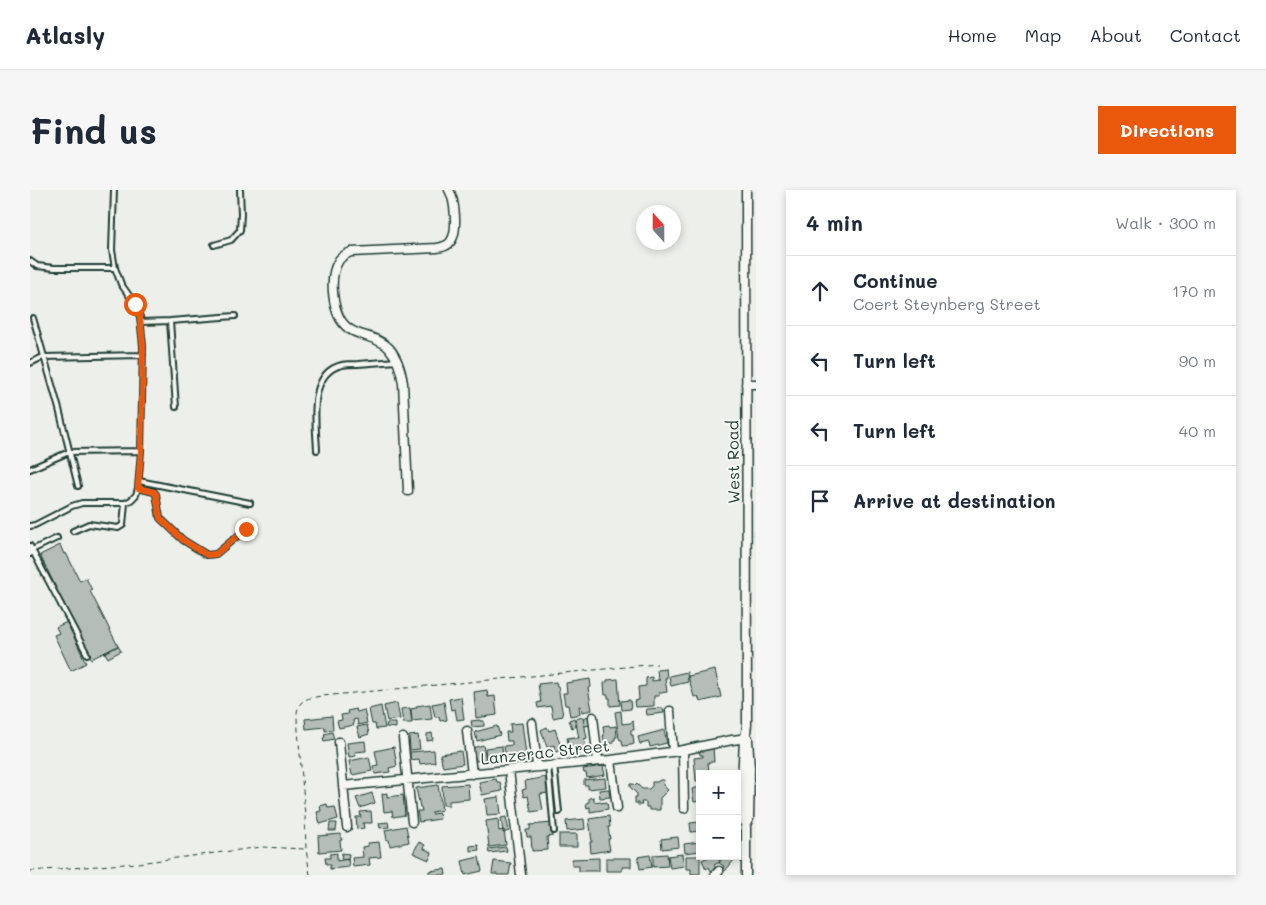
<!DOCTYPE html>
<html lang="en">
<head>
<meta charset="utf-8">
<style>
  body { margin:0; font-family:Mali,sans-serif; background:#f6f6f7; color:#1f2937 }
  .controls { position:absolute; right:15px; bottom:15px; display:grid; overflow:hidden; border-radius:0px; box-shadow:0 2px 8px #0003 }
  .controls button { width:45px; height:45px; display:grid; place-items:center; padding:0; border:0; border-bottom:1px solid #e0e1e3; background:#fff; color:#1f2937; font:25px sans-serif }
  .compass { position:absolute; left:606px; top:15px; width:45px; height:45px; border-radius:50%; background:#fff; box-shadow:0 2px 8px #0003; rotate:339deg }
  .stop { position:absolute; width:15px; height:15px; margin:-11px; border:4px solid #ea580c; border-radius:50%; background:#fff }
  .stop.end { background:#ea580c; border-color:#fff; box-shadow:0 1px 5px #0008 }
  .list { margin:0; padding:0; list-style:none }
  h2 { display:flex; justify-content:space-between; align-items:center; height:65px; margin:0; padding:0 20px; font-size:21px }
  h2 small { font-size:16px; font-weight:400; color:#747a83 }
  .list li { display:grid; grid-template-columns:32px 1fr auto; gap:15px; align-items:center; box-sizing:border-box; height:70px; padding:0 20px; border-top:1px solid #e0e1e3 }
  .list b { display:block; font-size:19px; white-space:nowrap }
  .list p { margin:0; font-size:16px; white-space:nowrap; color:#747a83 }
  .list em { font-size:16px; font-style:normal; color:#747a83 }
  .icon { flex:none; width:28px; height:28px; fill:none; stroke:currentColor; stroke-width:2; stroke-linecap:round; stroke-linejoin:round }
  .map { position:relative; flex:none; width:726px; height:685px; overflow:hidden; border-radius:0px }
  header { display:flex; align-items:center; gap:30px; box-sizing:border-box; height:70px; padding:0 25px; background:#fff; border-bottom:1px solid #e0e1e3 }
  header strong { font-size:24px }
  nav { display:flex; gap:28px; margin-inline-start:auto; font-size:18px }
  .intro { display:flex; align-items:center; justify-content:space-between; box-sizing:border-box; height:120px; padding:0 30px }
  h1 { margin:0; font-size:35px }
  .button { padding:12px 22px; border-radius:0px; background:#ea580c; color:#fff; font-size:18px; font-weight:700 }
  main { display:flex; gap:30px; padding:0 30px }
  aside { flex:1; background:#fff; border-radius:0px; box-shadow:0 2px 8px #0003 }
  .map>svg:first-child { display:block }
  .building { fill:#b4bdb8; stroke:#1f3d34 }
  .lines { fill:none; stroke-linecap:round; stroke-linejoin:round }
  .lane-casing { stroke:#1f3d34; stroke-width:8 }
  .street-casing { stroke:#1f3d34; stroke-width:11 }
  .path { stroke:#1f3d34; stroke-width:1; stroke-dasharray:5 4; stroke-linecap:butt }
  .lane { stroke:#f6f6f2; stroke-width:4 }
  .street { stroke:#f6f6f2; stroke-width:8 }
  .route { stroke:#ea580c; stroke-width:6 }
  .labels { text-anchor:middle; stroke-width:4; stroke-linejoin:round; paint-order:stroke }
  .street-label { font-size:16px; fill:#1f3d34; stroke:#f6f6f2 }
</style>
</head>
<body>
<header>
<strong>Atlasly</strong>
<nav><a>Home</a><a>Map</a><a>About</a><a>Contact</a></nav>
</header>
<div class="intro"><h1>Find us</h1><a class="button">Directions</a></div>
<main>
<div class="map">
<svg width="726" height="685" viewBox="0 0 726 685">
  <rect width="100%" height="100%" fill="#edefea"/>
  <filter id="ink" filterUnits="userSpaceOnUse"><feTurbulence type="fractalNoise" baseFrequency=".02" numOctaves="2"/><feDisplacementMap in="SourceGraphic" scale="10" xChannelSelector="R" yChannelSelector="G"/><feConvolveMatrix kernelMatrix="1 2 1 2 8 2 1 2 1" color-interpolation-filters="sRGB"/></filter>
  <g filter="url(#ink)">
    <path class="building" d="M30,355l4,9 2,-1 14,28 6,-3 6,12 -2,1 28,55 -27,13 -51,-104z
      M37,432l19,41 -15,8 -17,-36 5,-2 -3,-6z
      M88,456l3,5 -13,7 -3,-5z
      M636,479l1,9h-2l2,14 -8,1v3h-5v10l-19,1 -1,-6 5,-1 -1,-13 8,-1v-8l6,-1v4l8,-1 -2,-1 -1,-9z
      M685,480l6,27 -21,5 -2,-6 -4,1 -6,-21z
      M657,482l1,10 -17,4 -2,-10z
      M560,489l1,8 -3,1 4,22 -10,2 -1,-6h-2l1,8 -10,2 -2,-11h-3l-2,-12h4l-1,-10z
      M588,489l2,26 -10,1v-8h-2v-3h-3l-1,-12 3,-1v-2z
      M526,492l1,4h1l5,30 -10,2 -2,-12 -13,2 -1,-5 4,-1 -3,-18z
      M457,500l1,7 7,-1 2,19 -21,3 -2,-26z
      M431,507l3,22 -7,1 -2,-11 -4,1 -2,-11z
      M600,510l1,9 -9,1 -1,-9z
      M414,512l3,18 -7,1 -1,-4h-4l-3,-13z
      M367,513l3,16 -13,2 -3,-15z
      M400,514l2,15 -20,2 -1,-12 5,-1v-2z
      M351,516l4,22 -9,1 -1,-5h-3l-3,-15z
      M380,518l2,15h-9l-2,-14z
      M633,518l1,5 -17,2 -1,-6z
      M326,519l1,3 7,-2 3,13 -9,2 -1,-6 -4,1 1,5 -15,3 -2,-7 5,-1 -1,-5 7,-1 -1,-3z
      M591,521l1,13 8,-1 3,-2 1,9h-3v5h2l1,9 -3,1 -8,1 -1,-6h-2l-1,-2 -4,-26z
      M302,526l1,14 -8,1v-4l-19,2 -1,-10z
      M559,526l2,9 -6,1 -2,-8z
      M553,527l4,21 -3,1 3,12 -10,3 -1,-4 -6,1 -3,-13 8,-1v1h4l-4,-19z
      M544,528l3,8 -5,2 -3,-8z
      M450,530v1h4v5l-12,1 -1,-6z
      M357,533h9v5l-10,-1z
      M492,533l4,32 -20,3 -2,-12 8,-1v-4h-5l-1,-9h5l-1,-8z
      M337,535l2,9 -9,3 -3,-10z
      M579,535l1,2 6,-1 1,11h-2v3h-2l1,3 -9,1 -2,-8h1l-1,-10z
      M467,536l3,9 -23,6 -2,-9z
      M517,537l2,4 6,-2 7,21 -6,2 -2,-7 -7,2 -6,-17z
      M634,540l3,13 -17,4 -1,-5 -9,2 -2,-7z
      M302,542l2,7 -10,2 -1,-3 2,-1 -1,-3z
      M402,543l1,7 -6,1v-7z
      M388,545l2,14 -10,1 -1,-14z
      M335,551l1,10 -11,1 1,4 -7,1 -2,-14z
      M453,555l3,14 -10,2 -4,-13z
      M472,556l1,13 -17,2 -1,-13z
      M364,557l3,19 -8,2 1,4 -15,2 -2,-8 5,-1 -3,-14z
      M683,557l1,15h-6l1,12h-9v7h-4l-2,-23 9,-1v-2h-3l-1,-7z
      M404,560l1,12 -15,2 -1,-5 -9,1v-8z
      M431,561l2,13 -20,3 -3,-13z
      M339,567l3,14 -20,4 -3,-14z
      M573,576l2,9 -18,3 -1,-5h-2l-1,-4z
      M516,587l3,16 -9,1 3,16 -12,2 -3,-16 -4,1 -2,-7 4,-1 -1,-8z
      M575,588l1,9 -18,2v-4h-4v-5z
      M466,589l1,3h3l2,9 -20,4 -3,-13z
      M630,590h4l-1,5 5,5 -8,8v12h-11v-3h-3v-5h-5l1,3h-4v-2h-3v-6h2v-3l-7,-7v-3h3l2,2 2,-2 5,5h7l3,-3v-4h5z
      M438,594l1,15 -20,2v4h-6l-1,-19z
      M408,595l4,25 -10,2v2l7,-1 1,6 -21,3 -2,-11h5l-1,-4h-1l-4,-19z
      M670,597v14l-6,1 -2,-13z
      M579,599l1,8 -10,1 -1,-8z
      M342,603l3,10 -15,5 -4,-10z
      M357,603v4l16,-2 2,20 -12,2 -1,-6 -8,1 -2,-18z
      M469,607l2,17 -14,1 -2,-16z
      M564,607v5l7,-1v2l6,-1 1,7 -18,3v-5l-3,1 -1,-5 3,-1v-4z
      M297,614l1,4 7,-1 3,12 -18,5 -3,-12 4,-1 -1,-5z
      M341,621l1,12h-9l1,5 -7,1 -1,-12h5l-1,-5z
      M579,626l1,11h-2l2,12h-2l2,11 -19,3 -1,-11h2l-3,-23z
      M476,627l3,14 -6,2 -2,-15z
      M468,629l1,12 5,-1 2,15 -17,2 -3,-26z
      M554,629l1,10 -18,2 -1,-10z
      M358,632l1,5 -9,1 -1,-5z
      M670,632v9l-9,1 -1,-9z
      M300,633h7l-1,8h-7z
      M522,633l1,13 -6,1 1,13 -16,1 -1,-14h-4l-1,-7h4v-5z
      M376,636l3,16 -19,4 -1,-6h-2l-2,-10z
      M311,644l1,6h-2l1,10 -22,2 -1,-16z
      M529,644h18v13h-18z
      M648,647l1,10 -17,2 -1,-10z
      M349,652l2,15 -12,1 1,7 -17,2 -1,-9 11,-1 -1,-10 6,-1v-3z
      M389,652l6,3 -2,3 9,5 -3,7 -16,-7z
      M670,652v9l-15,2 -1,-9z
      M448,655l1,5 -9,1v-5z
      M476,657l1,4 -18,2 -1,-4z
      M307,663v8l11,-2 1,8 -19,2v-5h-4l-1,-6h5v-4z
      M312,663l7,1 -1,6 -7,-1z
      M637,664l1,12 -15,1v-12z
      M652,664l2,12 -14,2 -2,-12z
      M620,665l2,12 -12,2 -2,-12z
      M656,666h14v18h-9v-5h-5z
      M681,666h6l3,6 -6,3 2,4 -5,2 -2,-4 -3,2 -4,-9z
      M694,666h6l4,4 -9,11 -3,-2 2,-3 -5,-3z
      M449,667l3,14 -17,4 -3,-14z
      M569,668v13h-20v-5h-7v-7z
      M576,668h25v9h-9v4h-16z
      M464,671l17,2 -2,12h-12v-1h-5z
      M415,679l1,6h-17v-4z"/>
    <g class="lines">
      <defs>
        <path id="lane" d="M184,55l17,-5 9,-10 1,-16 -1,-24
          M0,71l7,5 17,2h61
          M3,128l26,91 19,77
          M140,131l6,86
          M111,132l29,-1 65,-5
          M0,173l13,-6 100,-2
          M287,260c-1,-26 -10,-77 25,-85 5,-1 11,-1 16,-1 13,-1 26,-2 39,-3
          M0,279l39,-17 72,-1
          M109,291l111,22
          M108,298l16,4 2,2 4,24 23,22 24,15 9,-1 30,-25
          M0,336l5,-1 37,-19 10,-3h43l6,-3 5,-5 2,-7 3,-37 2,-105 -3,-29 -5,-13 -14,-20 -6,-16 -3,-18 2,-60
          M43,341l16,-7 29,4 5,-3 2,-22
          M0,356l57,108
          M0,364l2,-4 25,-12
          M524,575l5,47
          M518,576l6,65"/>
        <path id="street" d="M716,194h10
          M378,301l-5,-108c-2,-13 -6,-26 -14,-35 -11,-12 -30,-11 -41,-20 -16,-12 -20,-51 -9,-68 3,-4 7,-6 12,-8l86,-4c6,-1 11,-2 14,-7 7,-10 4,-41 -2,-51
          M640,521l3,41
          M563,527l5,44
          M502,533l5,43
          M437,541l5,43
          M373,548l9,84
          M309,552l8,85
          M653,561l1,57
          M581,570l6,48
          M479,580l12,105
          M313,596l268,-26 67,-9 54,-11 16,-2
          M716,634l3,-5 1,-51 -2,-28
          M685,685l4,-4
          M716,685v-51l-3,-5 -1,-35 2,-45 2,-6 1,-9c0,-178 -1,-356 -1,-534"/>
      </defs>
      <use href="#lane" class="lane-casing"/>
      <use href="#street" class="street-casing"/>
      <path class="path" d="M0,681l108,-8 124,-16 43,2
        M280,685l-4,-26 -1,-34 -8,-97c-1,-19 11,-20 25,-22l335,-32"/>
      <use href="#lane" class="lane"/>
      <use href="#street" class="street"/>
    </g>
  </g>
  <g class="lines" filter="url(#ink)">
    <path class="route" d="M105,114l5,13 3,29 -2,105 -3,37 16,4 2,2 4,24 23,22 24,15 9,-1 30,-25"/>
  </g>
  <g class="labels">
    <g class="street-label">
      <text transform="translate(703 272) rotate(-91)" y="6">West Road</text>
      <text transform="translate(515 562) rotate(-6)" y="6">Lanzerac Street</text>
    </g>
  </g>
</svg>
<div class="controls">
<button>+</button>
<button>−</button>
</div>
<svg class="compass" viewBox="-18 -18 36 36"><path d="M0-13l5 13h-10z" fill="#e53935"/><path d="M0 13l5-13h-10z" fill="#747a83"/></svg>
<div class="stop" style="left:105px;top:114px"></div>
<div class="stop end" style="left:216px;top:339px"></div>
</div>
<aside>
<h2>4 min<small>Walk · 300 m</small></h2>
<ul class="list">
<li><svg class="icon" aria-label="ahead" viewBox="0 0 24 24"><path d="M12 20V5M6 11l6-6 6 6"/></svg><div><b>Continue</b><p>Coert Steynberg Street</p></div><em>170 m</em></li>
<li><svg class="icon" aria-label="left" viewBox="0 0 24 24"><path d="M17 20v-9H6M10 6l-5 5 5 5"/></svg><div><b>Turn left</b></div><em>90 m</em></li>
<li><svg class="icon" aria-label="left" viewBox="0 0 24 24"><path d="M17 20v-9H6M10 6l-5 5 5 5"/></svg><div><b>Turn left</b></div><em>40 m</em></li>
<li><svg class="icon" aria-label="arrive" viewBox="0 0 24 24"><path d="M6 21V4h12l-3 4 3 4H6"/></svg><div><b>Arrive at destination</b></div></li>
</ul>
</aside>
</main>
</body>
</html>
